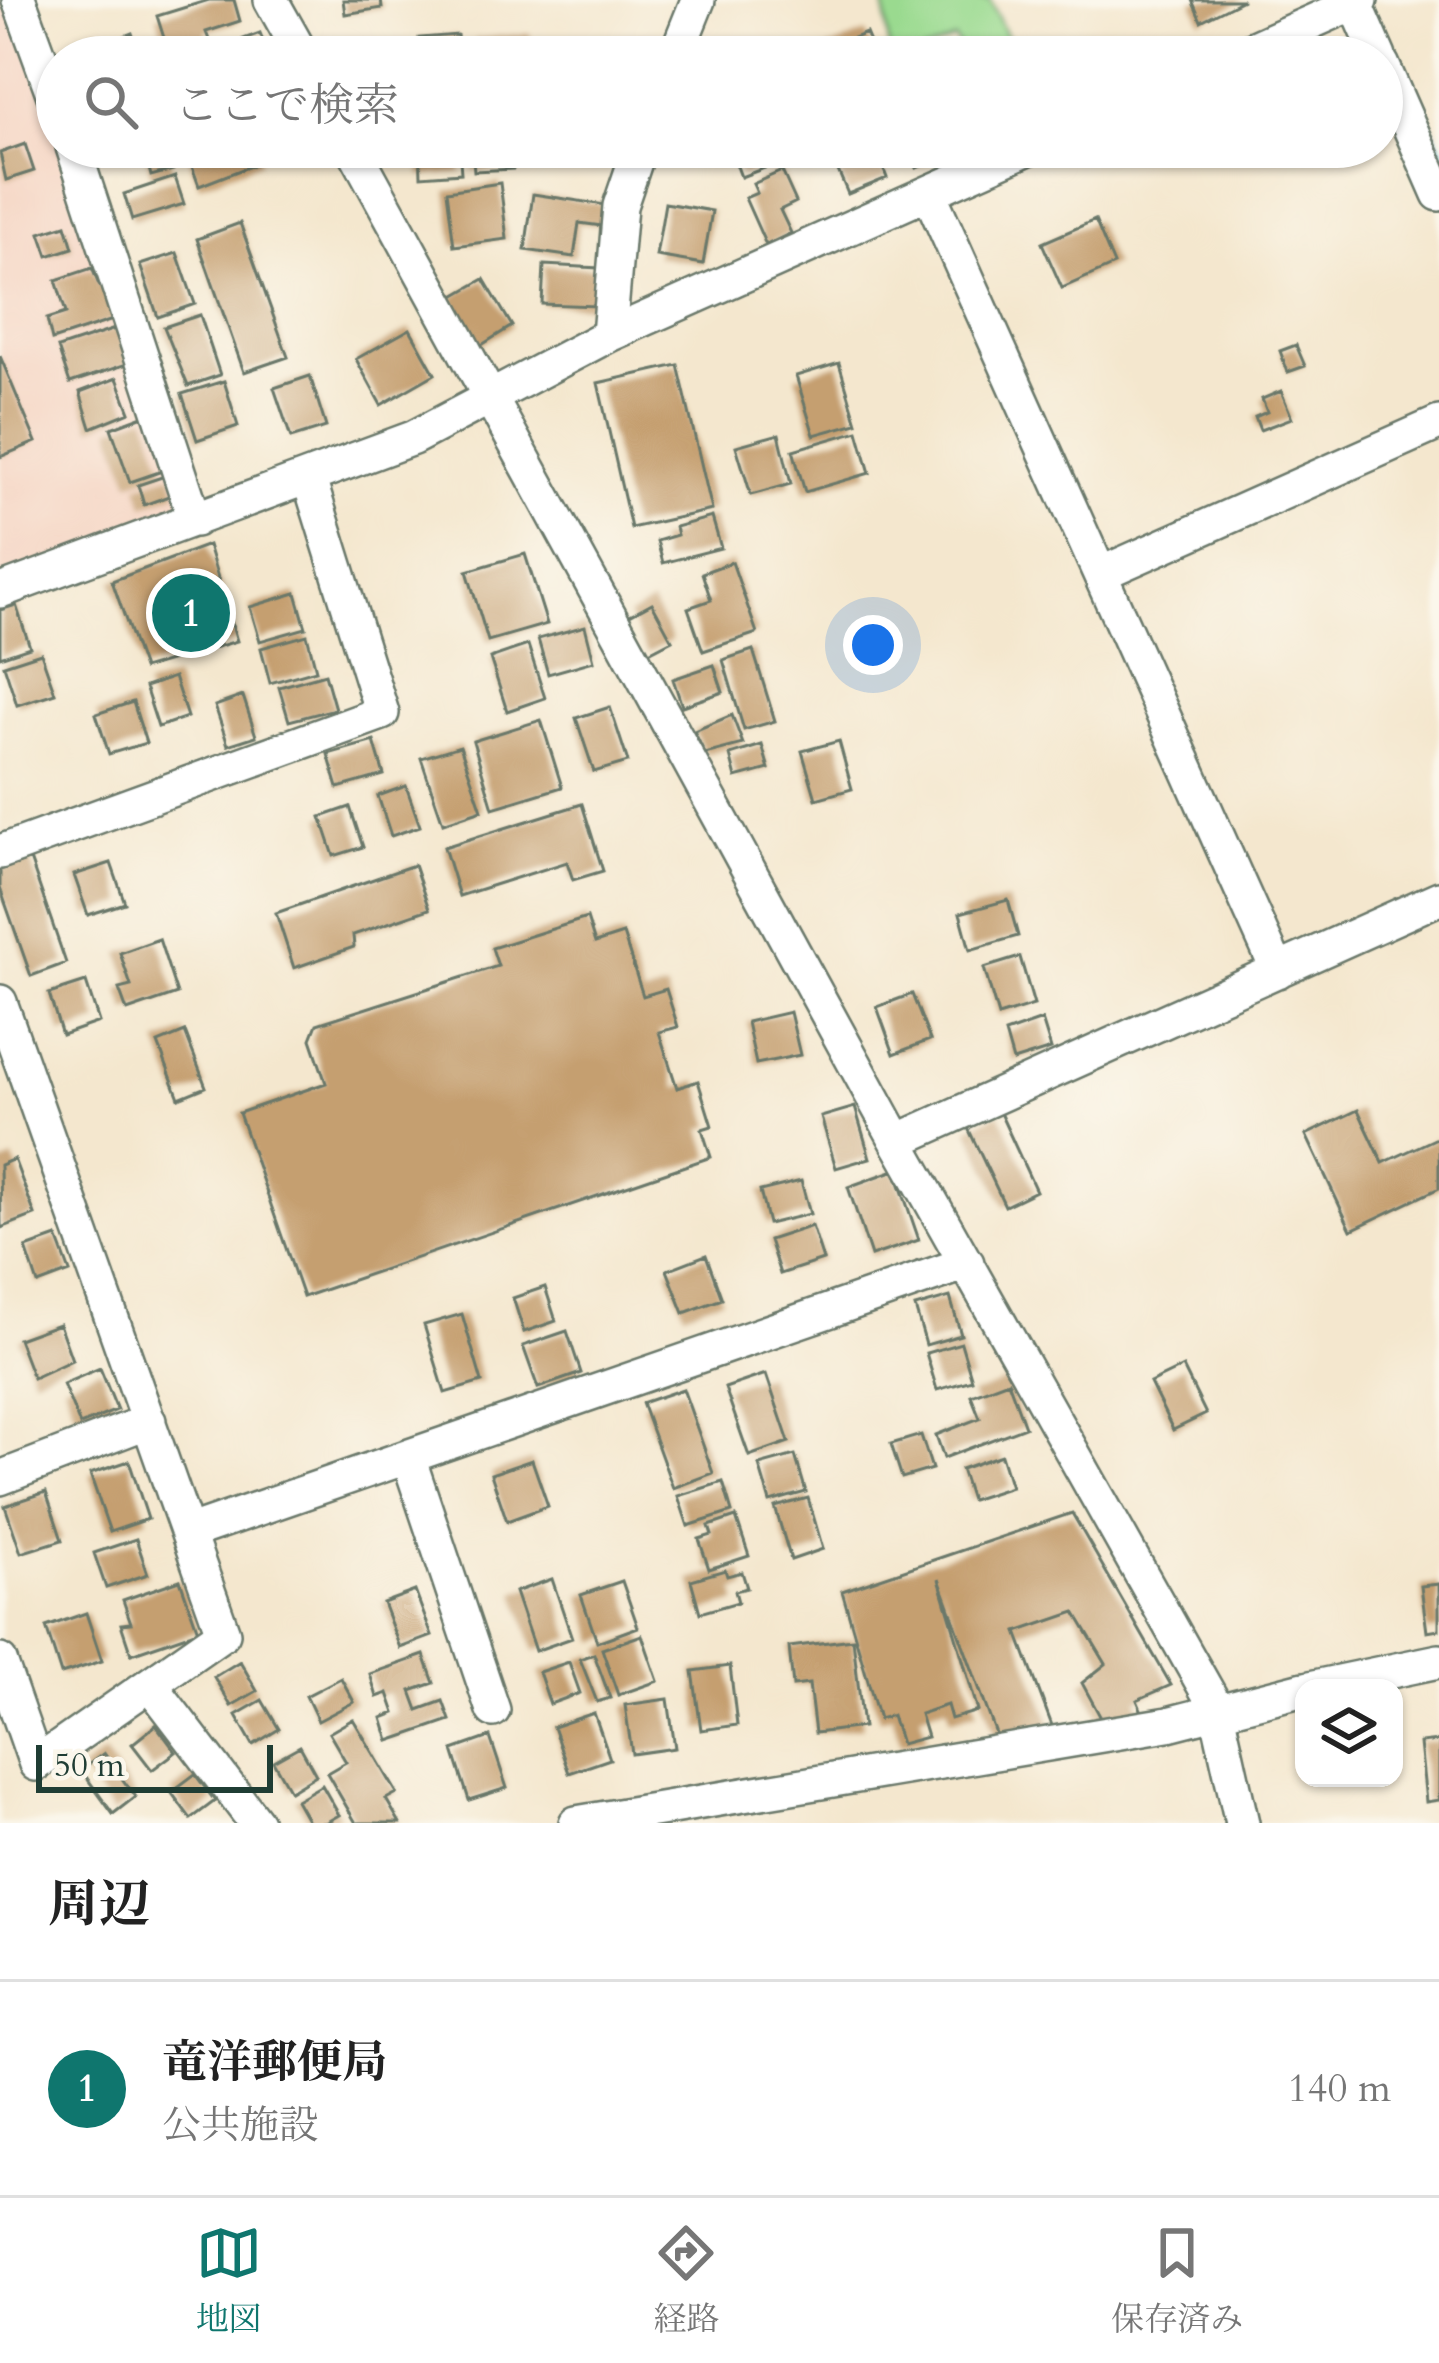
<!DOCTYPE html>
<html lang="ja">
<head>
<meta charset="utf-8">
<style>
  body { margin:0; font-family:Cardo,"Noto Serif JP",serif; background:#f2f2f2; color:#222 }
  .controls { position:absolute; right:36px; bottom:36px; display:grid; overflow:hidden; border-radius:24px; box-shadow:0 3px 9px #0004 }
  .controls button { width:108px; height:108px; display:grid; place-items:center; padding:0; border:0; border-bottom:3px solid #e0e0e0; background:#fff; color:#222; font:60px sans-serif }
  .scale { position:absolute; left:36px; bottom:30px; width:237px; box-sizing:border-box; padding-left:12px; border:6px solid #1f3d34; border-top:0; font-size:33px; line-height:42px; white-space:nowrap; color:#1f3d34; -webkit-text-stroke:9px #fbf7ec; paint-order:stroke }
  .you { position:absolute; left:873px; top:645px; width:42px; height:42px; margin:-30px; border:9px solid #fff; border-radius:50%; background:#1a73e8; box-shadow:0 0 0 18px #1a73e833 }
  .badge { display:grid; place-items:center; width:78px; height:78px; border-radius:50%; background:#0f766e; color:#fff; font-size:39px; font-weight:700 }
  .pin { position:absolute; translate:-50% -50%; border:6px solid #fff; box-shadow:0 3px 12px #0006 }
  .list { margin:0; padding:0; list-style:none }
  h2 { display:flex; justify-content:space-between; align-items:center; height:156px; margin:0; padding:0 48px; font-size:51px }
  h2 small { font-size:39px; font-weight:400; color:#767676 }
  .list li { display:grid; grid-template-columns:78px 1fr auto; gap:36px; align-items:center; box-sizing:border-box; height:216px; padding:0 48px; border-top:3px solid #e0e0e0 }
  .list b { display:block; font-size:45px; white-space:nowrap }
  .list p { margin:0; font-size:39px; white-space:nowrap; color:#767676 }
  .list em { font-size:39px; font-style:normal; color:#767676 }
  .icon { flex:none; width:66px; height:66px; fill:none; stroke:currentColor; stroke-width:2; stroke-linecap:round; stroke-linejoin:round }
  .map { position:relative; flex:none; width:1439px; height:1823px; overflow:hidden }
  .search { position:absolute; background:#fff; box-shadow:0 3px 9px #0004; left:36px; right:36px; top:36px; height:132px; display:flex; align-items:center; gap:30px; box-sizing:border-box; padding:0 42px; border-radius:66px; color:#767676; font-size:45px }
  .sheet { height:372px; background:#fff }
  nav { display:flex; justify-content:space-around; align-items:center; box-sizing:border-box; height:168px; border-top:3px solid #e0e0e0; background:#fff; font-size:33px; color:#767676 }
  nav a { display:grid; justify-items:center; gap:6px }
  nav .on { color:#0f766e }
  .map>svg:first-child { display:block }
  .built { fill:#f5d3c1 }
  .green { fill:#9ada8f; stroke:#5c8c62; stroke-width:3 }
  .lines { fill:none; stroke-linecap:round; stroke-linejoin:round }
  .stream { stroke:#49abc9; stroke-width:9 }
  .building { fill:#c59f70 }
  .minor-casing { stroke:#6a786a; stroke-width:38 }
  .minor { stroke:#fff; stroke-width:33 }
</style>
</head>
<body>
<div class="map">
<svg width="1439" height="1823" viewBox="0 0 1439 1823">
  <rect width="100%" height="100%" fill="#fbf7ec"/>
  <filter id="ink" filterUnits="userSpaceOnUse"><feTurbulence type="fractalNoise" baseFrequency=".00833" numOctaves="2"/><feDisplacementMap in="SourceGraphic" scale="24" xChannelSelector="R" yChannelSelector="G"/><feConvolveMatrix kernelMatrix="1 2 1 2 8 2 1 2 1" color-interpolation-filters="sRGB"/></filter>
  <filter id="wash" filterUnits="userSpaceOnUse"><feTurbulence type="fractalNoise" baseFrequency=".004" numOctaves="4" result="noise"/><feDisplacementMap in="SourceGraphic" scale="48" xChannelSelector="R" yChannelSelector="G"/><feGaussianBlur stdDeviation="2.7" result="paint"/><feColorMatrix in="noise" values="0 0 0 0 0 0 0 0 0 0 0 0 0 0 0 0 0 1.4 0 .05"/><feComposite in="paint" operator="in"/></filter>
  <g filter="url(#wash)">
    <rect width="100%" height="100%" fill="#f4e7ce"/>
    <path class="built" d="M0,0h15l42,122v25h9l129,373 -195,74z"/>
    <path class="green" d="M884,0h106l26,57h-52l-9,-18 -43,18h-22z"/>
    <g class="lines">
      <path class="stream" d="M1429,130l10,23"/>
    </g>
    <g id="blocks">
      <path class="building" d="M209,0h25l6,21 -34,11 5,13 -41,12 -13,-41z
        M343,0h38l1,8 -37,6z
        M1192,0h51l-42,21z
        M132,33l9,24h-41l-4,-10z
        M260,33l10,24h-32l-5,-14z
        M530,33l4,24h-57l-2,-18z
        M866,33l10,24h-50l-3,-7z
        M457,35l2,22h-38l-2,-19z
        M738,43l37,1v13h-37z
        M25,144l9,27 -28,9 -6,-27z
        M167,147l6,23 -22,6 -6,-23z
        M185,147h70l6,15 -62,24z
        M459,147l2,26 -40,3 -1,-27z
        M472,147h39l2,22 -39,2z
        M749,147h20l6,17 -34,13 -9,-24z
        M828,147h47l12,31 -39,16z
        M908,147h54l-45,21z
        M782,171l14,31 -16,8 11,23 -25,12 -21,-47 12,-5 -4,-9z
        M175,177l9,27 -52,16 -8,-26z
        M500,183l7,56 -53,7 -7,-55z
        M533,194l72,11 -3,21 -23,-3 -5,34 -49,-7z
        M665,203l47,8 -9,53 -47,-8z
        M1095,220l19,45 -52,23 -20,-45z
        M240,223l48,134 -44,15 -47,-133z
        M66,225l7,23 -25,8 -8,-23z
        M177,253l18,51 -37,13 -18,-52z
        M544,265l55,3 -1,38 -56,-2z
        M92,268l7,17 6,-1 11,35 -64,21 -5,-21 19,-6 -10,-33z
        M484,279l28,47 -32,20 -29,-48z
        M200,315l20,60 -32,11 -24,-59z
        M118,328l12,35 -60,20 -12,-35z
        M410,329l25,45 -54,31 -25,-46z
        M1296,345l9,21 -17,6 -8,-21z
        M0,356l36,86 -36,15z
        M839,363l18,60 -43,12 -18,-59z
        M678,365l34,145 -81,18 -33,-145z
        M310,376l16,51 -35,11 -17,-50z
        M117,378l13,34 -39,16 -11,-36z
        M224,381l14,45 -41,14 -15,-46z
        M1281,391l11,27 -32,12 -5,-13 12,-5 -5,-13z
        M146,415l19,55 -35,12 -19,-54z
        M858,431l12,42 -65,19 -12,-42z
        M779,434l12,50 -40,11 -15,-49z
        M171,474l6,19 -33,12 -6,-20z
        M712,517l9,31 -58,15 -6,-22 20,-6 -2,-8z
        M208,545l29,96 -94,28 -31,-88z
        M525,554l22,70 -59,17 -21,-70z
        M732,562l25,71 -54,18 -15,-43 23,-8 -9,-27z
        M296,593l10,35 -46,13 -10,-34z
        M652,603l20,37 -25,13 -19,-37z
        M16,605l14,42 -30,10v-47z
        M585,626l9,35 -46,13 -10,-35z
        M307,635l9,35 -46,13 -9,-35z
        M528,645l17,53 -38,13 -17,-53z
        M753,650l22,71 -31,9 -21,-70z
        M41,653l14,40 -38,12 -13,-40z
        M714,665l9,27 -41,14 -9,-27z
        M325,674l10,35 -46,12 -10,-34z
        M174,677l13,40 -29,10 -13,-40z
        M243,696l13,40 -28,9 -13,-39z
        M133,702l13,41 -37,11 -13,-40z
        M610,707l18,55 -34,10 -18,-54z
        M732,715l11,29 -38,10 -11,-23z
        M541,720l21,67 -69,21 -20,-67z
        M374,741l10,34 -46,13 -10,-34z
        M839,741l13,48 -36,10 -14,-48z
        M762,745l7,24 -33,9 -6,-23z
        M460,746l22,64 -39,13 -22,-65z
        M406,786l14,40 -29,10 -13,-40z
        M582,804l21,67 -30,9 -6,-18 -108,34 -15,-49z
        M350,807l13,40 -29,9 -13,-39z
        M30,859l36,104 -35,13 -31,-88v-18z
        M111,863l14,40 -37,12 -14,-40z
        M414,865l15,44 -76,26 1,12 -60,21 -18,-55z
        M1008,900l10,36 -48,14 -10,-37z
        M587,918l8,25 28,-9 20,62 23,-7 12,38 -19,5 18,56 21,-7 14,45 -10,3 9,28 -408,140 -64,-184 87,-30 -15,-44 6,-15 181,-58 -6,-18z
        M159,939l18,55 -50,17 -8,-22 12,-3 -11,-33z
        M1020,957l14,48 -36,11 -14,-48z
        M86,982l13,40 -37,13 -13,-41z
        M912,994l18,46 -36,14 -17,-47z
        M790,1012l10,43 -44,9 -9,-42z
        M1042,1020l9,29 -38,12 -8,-28z
        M185,1032l21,55 -27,11 -21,-55z
        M855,1107l15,51 -34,10 -15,-51z
        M1358,1110l25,53 56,-26v51l-88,42 -45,-95z
        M1000,1113l36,78 -31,15 -37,-78z
        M14,1159l21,56 -34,13 -1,-63z
        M895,1170l24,70 -48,16 -23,-69z
        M801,1181l9,33 -42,10 -8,-33z
        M812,1226l11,34 -43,14 -11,-34z
        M57,1237l13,35 -32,12 -12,-36z
        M706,1255l16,44 -38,14 -17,-43z
        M545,1287l11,34 -32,11 -11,-34z
        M950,1297l11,38 -35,10 -11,-38z
        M462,1314l20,68 -37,11 -21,-68z
        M59,1324l13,36 -39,18 -15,-39z
        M567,1331l14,42 -43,15 -15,-42z
        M961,1343l11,37 -35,10 -11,-37z
        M1183,1367l23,47 -33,16 -23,-47z
        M100,1368l17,42 -37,15 -17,-41z
        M766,1374l23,68 -40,14 -24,-68z
        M1008,1381l17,46 -81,31 -8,-23 44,-17 -9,-23z
        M683,1389l30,84 -40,15 -31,-85z
        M921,1435l11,34 -30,9 -11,-34z
        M795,1455l11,37 -36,10 -11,-37z
        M1001,1455l10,32 -40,13 -10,-31z
        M532,1460l16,46 -41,15 -16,-47z
        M129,1461l19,58 -38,13 -20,-58z
        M723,1482l9,30 -44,14 -10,-30z
        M46,1492l16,48 -41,13 -16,-47z
        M808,1498l15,51 -32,11 -16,-53z
        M1072,1513l99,172 -34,15 6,14 -42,4 -19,-35 24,-19 -31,-52 -58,20 37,99 -57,6 -58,-158 39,132 -27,8 -4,-14 -27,9 7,23 -26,7 -9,-29 -13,4 -37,-128z
        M736,1517l13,39 -40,13 -10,-30 13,-4 -3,-9z
        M136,1539l12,35 -42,14 -12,-35z
        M725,1570l2,6 15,-4 5,16 -12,3 3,11 -38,11 -9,-33z
        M552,1579l20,59 -37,13 -20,-59z
        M180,1580l18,51 -67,23 -10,-30 10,-1 -8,-23z
        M622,1581l16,46 -41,15 -16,-47z
        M1439,1584v46l-12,2 -6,-46z
        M415,1591l17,45 -32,12 -17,-45z
        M86,1613l16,48 -41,13 -15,-47z
        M642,1635l16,46 -40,14 -16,-46z
        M853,1639l10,88 -48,6 -6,-49 -16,2 -4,-39z
        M594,1654l16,44 -13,4 -17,-43z
        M424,1655l10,28 -23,8 7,19 25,-9 7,19 -61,21 -7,-23 13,-5 -7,-20 -11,4 -7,-23z
        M240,1661l17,30 -26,15 -17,-29z
        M569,1662l11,31 -30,11 -11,-32z
        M730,1666l7,59 -36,5 -8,-59z
        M341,1678l13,24 -36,19 -12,-25z
        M668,1699l7,49 -43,6 -7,-49z
        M262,1700l17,29 -26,16 -17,-30z
        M594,1713l16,46 -41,14 -16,-46z
        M353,1719l44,74 -11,6 14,24h-44l-29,-50 19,-11 -17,-29z
        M156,1725l20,27 -24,18 -20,-26z
        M490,1737l17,51 -38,12 -16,-50z
        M1439,1741v59l-13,2 -6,-59z
        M300,1746l16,29 -26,16 -17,-30z
        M104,1753l31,44 -22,17 -32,-44z
        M195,1774l20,27 -24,18 -20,-27z
        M322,1785l17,30 -14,8h-16l-13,-23z"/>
    </g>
  </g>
  <g filter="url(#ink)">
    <use href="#blocks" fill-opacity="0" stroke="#6a786a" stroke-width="3"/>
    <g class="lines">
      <defs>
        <path id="minor" d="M19,0l38,104
          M271,0l32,57
          M1354,0l25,57
          M675,57l23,-57
          M1233,57l128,-57
          M1382,64l57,130
          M73,147l122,373
          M353,147l544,994 319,566 26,116
          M929,193l349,778
          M609,335l11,-129 20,-59
          M1100,574l339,-151
          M0,591l413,-153 196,-103 422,-188
          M0,852l382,-139 -73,-234
          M0,1002l223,631 -187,131 -36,-103
          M897,1141l542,-243
          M408,1457l85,253
          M0,1478l149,-57
          M190,1532l777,-269
          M150,1684l106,139
          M1310,1688l129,-27
          M576,1823l592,-99 136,-35"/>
      </defs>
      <use href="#minor" class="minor-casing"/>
      <use href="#minor" class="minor"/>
    </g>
  </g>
</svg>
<div class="controls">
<button><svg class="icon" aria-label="layers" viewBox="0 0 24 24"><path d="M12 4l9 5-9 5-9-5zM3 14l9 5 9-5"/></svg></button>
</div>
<div class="scale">50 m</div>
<div class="you"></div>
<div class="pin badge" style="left:191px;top:613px">1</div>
<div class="search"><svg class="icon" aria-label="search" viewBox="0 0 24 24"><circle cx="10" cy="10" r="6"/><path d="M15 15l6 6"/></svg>ここで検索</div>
</div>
<section class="sheet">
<h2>周辺<small></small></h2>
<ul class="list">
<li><span class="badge">1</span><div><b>竜洋郵便局</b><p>公共施設</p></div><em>140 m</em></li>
</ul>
</section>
<nav>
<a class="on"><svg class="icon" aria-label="map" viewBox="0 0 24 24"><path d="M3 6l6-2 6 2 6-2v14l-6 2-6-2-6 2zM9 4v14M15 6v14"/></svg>地図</a>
<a><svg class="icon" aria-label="directions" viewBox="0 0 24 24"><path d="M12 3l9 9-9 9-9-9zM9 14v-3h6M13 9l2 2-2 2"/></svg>経路</a>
<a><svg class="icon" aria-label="saved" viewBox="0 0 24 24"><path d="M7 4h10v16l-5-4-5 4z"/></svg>保存済み</a>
</nav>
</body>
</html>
